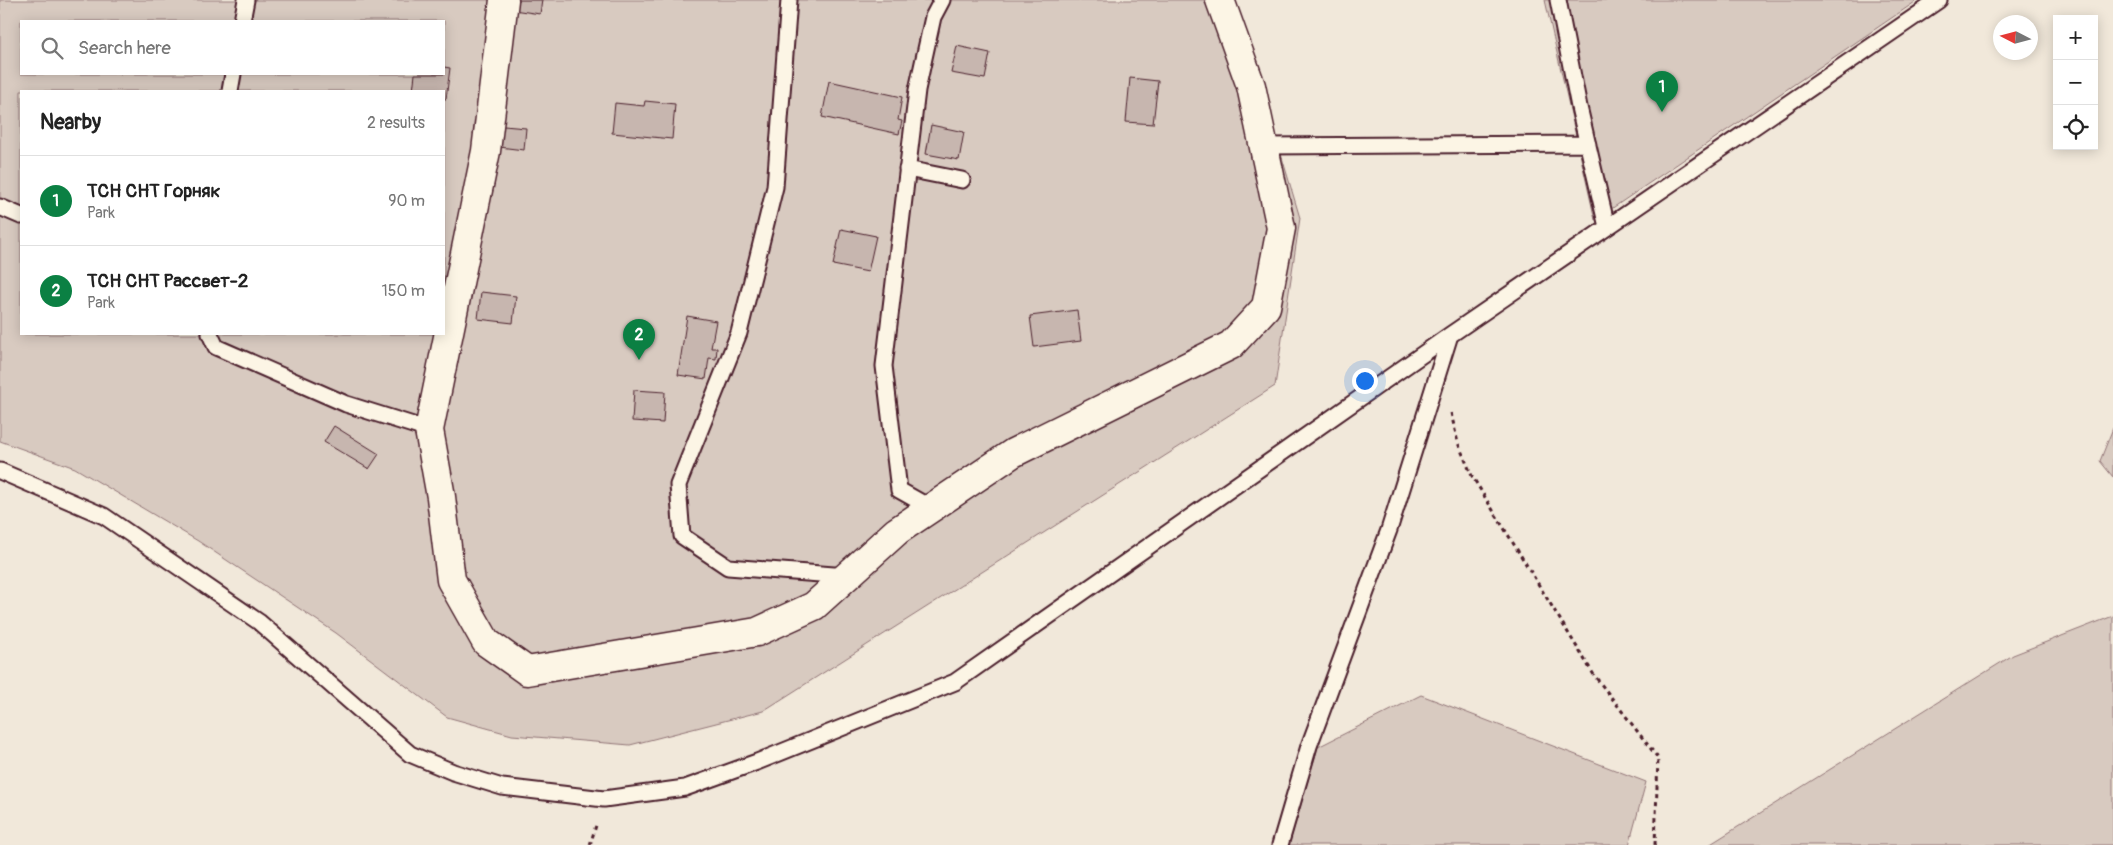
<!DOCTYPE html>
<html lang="en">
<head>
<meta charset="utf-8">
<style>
  body { margin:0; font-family:Pangolin,sans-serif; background:#f6f6f6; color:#222 }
  .controls { position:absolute; right:15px; top:15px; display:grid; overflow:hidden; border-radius:0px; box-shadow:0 2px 12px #0003 }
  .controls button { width:45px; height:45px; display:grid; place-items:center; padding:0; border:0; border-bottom:1px solid #e0e0e0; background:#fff; color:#222; font:25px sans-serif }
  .compass { position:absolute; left:1993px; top:15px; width:45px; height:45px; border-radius:50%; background:#fff; box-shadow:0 2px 12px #0003; rotate:276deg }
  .you { position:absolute; left:1364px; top:380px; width:18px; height:18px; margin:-12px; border:4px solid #fff; border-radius:50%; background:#1a73e8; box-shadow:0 0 0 8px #1a73e833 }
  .badge { display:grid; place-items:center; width:32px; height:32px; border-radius:50%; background:#0b8043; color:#fff; font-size:16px; font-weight:700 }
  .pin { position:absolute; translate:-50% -41px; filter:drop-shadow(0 1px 2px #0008) }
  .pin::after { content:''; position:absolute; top:26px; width:18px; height:15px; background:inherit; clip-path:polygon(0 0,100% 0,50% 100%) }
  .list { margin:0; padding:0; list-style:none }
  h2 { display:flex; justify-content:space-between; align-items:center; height:65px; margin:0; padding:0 20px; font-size:21px }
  h2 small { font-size:16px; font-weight:400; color:#767676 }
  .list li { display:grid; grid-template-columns:32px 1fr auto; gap:15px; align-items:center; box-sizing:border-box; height:90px; padding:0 20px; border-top:1px solid #e0e0e0 }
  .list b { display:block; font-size:19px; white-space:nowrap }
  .list p { margin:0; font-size:16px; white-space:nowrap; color:#767676 }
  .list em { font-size:16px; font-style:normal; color:#767676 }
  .icon { flex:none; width:28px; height:28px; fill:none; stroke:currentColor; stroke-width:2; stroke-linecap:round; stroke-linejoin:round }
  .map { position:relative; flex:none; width:2113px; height:845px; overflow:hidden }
  .search { position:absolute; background:#fff; box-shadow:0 2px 12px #0003; left:20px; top:20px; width:425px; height:55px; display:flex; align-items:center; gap:12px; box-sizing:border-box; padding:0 18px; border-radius:0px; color:#767676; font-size:19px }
  .panel { position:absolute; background:#fff; box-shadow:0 2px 12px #0003; left:20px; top:90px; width:425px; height:245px; border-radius:0px }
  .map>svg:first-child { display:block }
  .green { fill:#d8cac0; stroke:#917476; fill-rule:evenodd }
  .building { fill:#c7b6af; stroke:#4a1f2b }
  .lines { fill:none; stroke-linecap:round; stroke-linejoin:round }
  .service-casing { stroke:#4a1f2b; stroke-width:19 }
  .minor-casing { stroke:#4a1f2b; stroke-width:31 }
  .path { stroke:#4a1f2b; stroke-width:3; stroke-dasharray:4 4; stroke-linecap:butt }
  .service { stroke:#fcf5e5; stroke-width:15 }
  .minor { stroke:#fcf5e5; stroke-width:28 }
</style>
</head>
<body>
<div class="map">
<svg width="2113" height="845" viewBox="0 0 2113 845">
  <rect width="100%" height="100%" fill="#f1e8da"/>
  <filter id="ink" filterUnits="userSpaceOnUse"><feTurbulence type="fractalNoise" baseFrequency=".02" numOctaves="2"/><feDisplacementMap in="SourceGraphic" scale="10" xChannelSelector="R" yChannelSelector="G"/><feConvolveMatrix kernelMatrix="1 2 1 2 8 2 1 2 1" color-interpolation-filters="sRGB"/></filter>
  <g filter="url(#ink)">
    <path class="green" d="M0,0h1228l28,70 44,148 -25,168 -512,325 -133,34 -118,-10 -65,-18 -111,-84 -138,-92 -123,-73 -75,-27zM21,21h423v53h-423zM21,91h423v243h-423z
      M1545,0h373l-323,220z
      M2113,428v49l-13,-16z
      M2113,616v229h-404l304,-190z
      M1421,695l225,87 -17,63h-340l29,-98z"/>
    <path class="building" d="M509,0h33l-2,14 -33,-5z
      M957,46l33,7 -5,26 -34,-6z
      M444,67l6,1 -4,31h-2v-8h-31l2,-17h29z
      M1130,78l28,3 -5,43 -27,-2z
      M829,81l73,16 -4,23 4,1 -3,13 -77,-17z
      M645,101l30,3 -3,35 -60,-6 3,-30 29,3z
      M493,125l33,3 -2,22 -33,-4z
      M931,125l33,7 -5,28 -33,-6z
      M841,229l35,7 -8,36 -35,-7z
      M481,292l35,4 -3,27 -35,-4z
      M1077,310l4,31 -47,6 -4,-31z
      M687,316l29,5 -5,27h6l-1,11 -7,-1 -3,21 -28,-4z
      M634,390l31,2 -2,31 -31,-2z
      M334,426l45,28 -10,15 -45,-27z"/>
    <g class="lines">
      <defs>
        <path id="service" d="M789,0l-14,187 -36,146 -61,152 4,51 46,31 119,9
          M1558,0l21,107 28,120
          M242,21l4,-21
          M230,91l3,-17
          M1264,146l324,-2
          M907,169l55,11
          M0,207l21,9
          M210,334l6,13 130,57 83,26
          M0,471l104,45 155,106 151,132 43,18 49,15 102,12 81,-11 72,-26 198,-80 495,-347 489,-335
          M931,508l-32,-18 -15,-124 33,-276 16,-73 9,-17
          M1280,845l29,-99 80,-216 61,-195"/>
        <path id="minor" d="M504,0l-18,151 -57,279 12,67 10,83 35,62 41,29 230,-39 57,-26 83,-75 116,-78 218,-108 35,-38 15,-79 -30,-142 -31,-86"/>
      </defs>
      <use href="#service" class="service-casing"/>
      <use href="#minor" class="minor-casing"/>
      <path class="path" d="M1451,413l7,30 14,33 122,199 64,83 -3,87
        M590,845l7,-23"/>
      <use href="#service" class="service"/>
      <use href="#minor" class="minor"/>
    </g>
  </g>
</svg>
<div class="controls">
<button>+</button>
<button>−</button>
<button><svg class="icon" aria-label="locate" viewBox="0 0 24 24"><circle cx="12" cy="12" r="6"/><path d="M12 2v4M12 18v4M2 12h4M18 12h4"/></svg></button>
</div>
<svg class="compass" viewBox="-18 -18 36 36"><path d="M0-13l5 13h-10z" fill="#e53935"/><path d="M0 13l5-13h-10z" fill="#767676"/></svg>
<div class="you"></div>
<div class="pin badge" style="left:1662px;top:112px">1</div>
<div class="pin badge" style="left:639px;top:360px">2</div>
<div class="search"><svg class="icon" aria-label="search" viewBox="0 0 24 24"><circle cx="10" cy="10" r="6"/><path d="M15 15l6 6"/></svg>Search here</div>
<section class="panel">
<h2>Nearby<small>2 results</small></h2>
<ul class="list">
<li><span class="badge">1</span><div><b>ТСН СНТ Горняк</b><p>Park</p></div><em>90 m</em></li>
<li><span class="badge">2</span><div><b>ТСН СНТ Рассвет-2</b><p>Park</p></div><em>150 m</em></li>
</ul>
</section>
</div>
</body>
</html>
